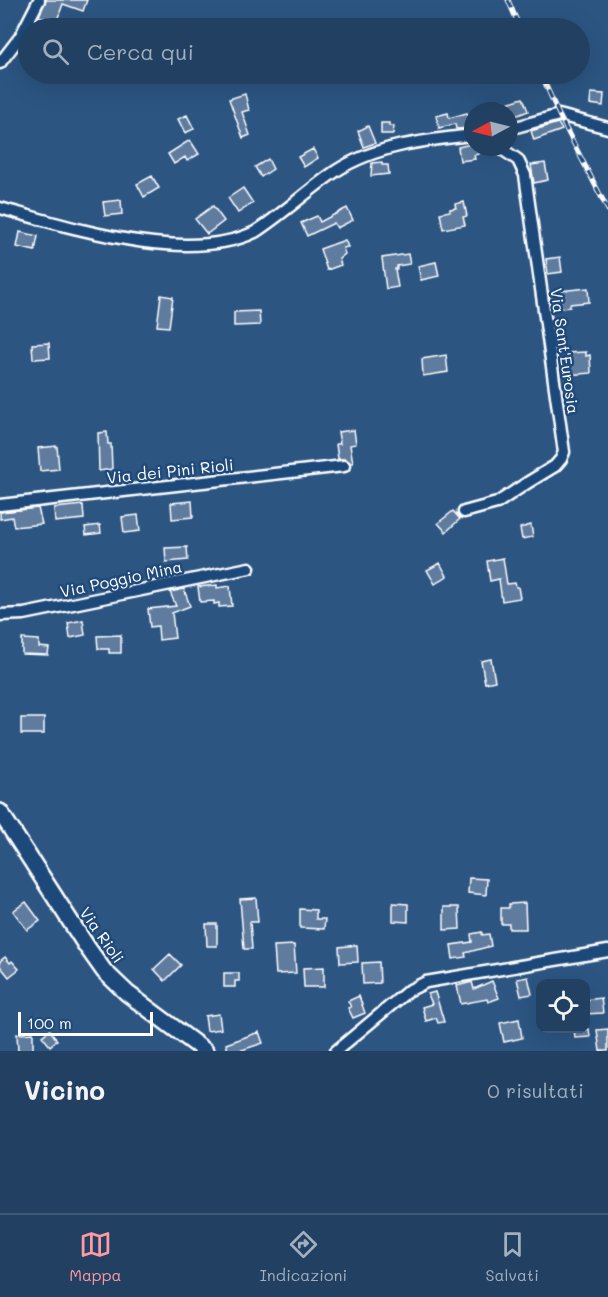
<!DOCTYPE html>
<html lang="it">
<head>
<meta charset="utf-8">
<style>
  body { margin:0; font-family:Mali,sans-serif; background:#294768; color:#f1f3f6 }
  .controls { position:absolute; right:18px; bottom:18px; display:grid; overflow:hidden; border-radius:12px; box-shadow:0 6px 24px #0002 }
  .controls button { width:54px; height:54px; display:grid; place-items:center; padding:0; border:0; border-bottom:2px solid #3e5977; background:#214062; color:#f1f3f6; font:30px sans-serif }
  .compass { position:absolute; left:464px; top:102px; width:54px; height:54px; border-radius:50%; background:#214062; box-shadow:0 6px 24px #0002; rotate:263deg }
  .scale { position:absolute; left:18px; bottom:15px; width:135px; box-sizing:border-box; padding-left:6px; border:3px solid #fff; border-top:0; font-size:16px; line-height:21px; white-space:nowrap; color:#fff; -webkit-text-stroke:4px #1f4a7a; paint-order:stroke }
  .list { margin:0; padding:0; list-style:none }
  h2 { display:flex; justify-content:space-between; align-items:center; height:78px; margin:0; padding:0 24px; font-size:26px }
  h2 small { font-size:20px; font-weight:400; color:#a2afbe }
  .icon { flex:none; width:33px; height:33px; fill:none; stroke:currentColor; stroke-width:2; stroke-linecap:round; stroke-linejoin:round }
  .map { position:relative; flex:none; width:608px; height:1051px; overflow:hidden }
  .search { position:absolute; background:#214062; box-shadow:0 6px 24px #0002; left:18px; right:18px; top:18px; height:66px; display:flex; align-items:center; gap:15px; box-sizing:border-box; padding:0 21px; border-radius:33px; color:#a2afbe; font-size:22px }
  .sheet { height:162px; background:#214062 }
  nav { display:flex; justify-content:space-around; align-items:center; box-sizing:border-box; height:84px; border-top:2px solid #3e5977; background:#214062; font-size:16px; color:#a2afbe }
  nav a { display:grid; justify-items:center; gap:3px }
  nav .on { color:#ff9aa2 }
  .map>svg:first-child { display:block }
  .building { fill:#5e7c9f; stroke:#fff; stroke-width:1.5 }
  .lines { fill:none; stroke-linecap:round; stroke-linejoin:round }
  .street-casing { stroke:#fff; stroke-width:15 }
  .secondary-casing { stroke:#fff; stroke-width:20 }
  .street { stroke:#1f4a7a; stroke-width:10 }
  .secondary { stroke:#1f4a7a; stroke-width:15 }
  .rail-casing { stroke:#fff; stroke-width:5 }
  .rail { stroke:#1f4a7a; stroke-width:3; stroke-dasharray:9; stroke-linecap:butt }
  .labels { text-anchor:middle; stroke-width:5; stroke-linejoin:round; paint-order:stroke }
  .street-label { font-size:16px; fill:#fff; stroke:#1f4a7a }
</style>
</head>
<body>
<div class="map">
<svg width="608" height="1051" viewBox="0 0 608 1051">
  <rect width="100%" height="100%" fill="#2c5582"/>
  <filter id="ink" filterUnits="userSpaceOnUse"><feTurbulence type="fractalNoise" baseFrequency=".0167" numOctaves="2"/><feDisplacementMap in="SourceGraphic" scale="12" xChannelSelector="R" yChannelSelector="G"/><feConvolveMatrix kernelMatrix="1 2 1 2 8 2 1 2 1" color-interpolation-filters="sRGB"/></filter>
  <g filter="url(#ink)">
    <path class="building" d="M46,0h41l-4,11 -20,-7 -7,19 -17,-7z
      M591,93l13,1 -1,12 -13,-2z
      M245,94l4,16 -7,2 8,23 -7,3 -14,-39z
      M523,98l5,13 -15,6 -2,-6h-23l4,-2 -1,-4 12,-4 1,3z
      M448,113l1,5 18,-5 4,15 -15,1 -1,-5 -16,4 -3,-12z
      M187,115l7,14 -9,4 -7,-14z
      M381,123h8v3h5l-1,8h-12z
      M558,123l4,7 -28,10 -3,-9z
      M368,126l7,17 -11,4 -6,-16z
      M190,140l9,14 -12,7 -2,-4 -11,7 -6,-10z
      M471,144l7,4 1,6 -5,1 1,4 -15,2 -2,-14z
      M313,149l5,9 -14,9 -6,-10z
      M268,159l5,10 -12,8 -6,-10z
      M382,162v3h6l1,9 -18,2 1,-13z
      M545,163l3,17 -14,3 -3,-18z
      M152,176l7,12 -15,9 -7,-13z
      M243,188l10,15 -15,10 -10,-15z
      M121,200l1,14 -17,2 -2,-14z
      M464,202l3,14 -4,1 2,8 -22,4 -3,-16 10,-2v-2l6,-1 -1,-4z
      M213,206l11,15 -17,13 -12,-15z
      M347,208l6,12 -16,8 -3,-5 -27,13 -6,-13 16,-7 3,6z
      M20,232l18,4 -3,15 -18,-4z
      M345,240l3,7 -5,1 2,6 -6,5 2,6 -14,5 -7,-21z
      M408,254l2,10 -13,2v3h-2l3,18 -12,2 -4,-31z
      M560,257l2,15 -14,2 -2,-15z
      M436,262l3,14 -18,4 -3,-14z
      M588,288l1,14 -19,2v3l-19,2 -2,-17z
      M161,295l12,2 -4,30 -12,-1z
      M259,311l1,14 -26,1v-14z
      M49,343l1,15 -17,1 -1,-15z
      M586,352v4l4,-1 1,18 -24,2 -1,-22z
      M446,355l2,17 -25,4 -1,-17z
      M354,430l2,14 -6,1 3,18h-2l-5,-4h-8l-2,-15h4l-2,-12z
      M107,432l1,12h3l1,25 -13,2 -1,-38z
      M57,446l2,23 -19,2 -2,-23z
      M192,501l1,16 -21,2 -1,-16z
      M83,505l1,14 -29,3 -1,-14z
      M38,508l4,16 -28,3 -2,-10 -12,2v-7z
      M453,511l7,8 -14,13 -8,-9z
      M138,515l2,16 -16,2 -2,-16z
      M100,525l1,8 -15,2 -1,-8z
      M531,525l2,12 -11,2 -2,-11z
      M187,547l1,13 -22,2 -1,-14z
      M503,558l4,26 8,-1 1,4h2l2,11 -18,3 -3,-22 -9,2 -3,-20z
      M440,563l7,13 -12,8 -8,-14z
      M217,585v3l13,-2 2,20 -13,1v-4l-5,1v-3l-14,1 -2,-15z
      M184,589l6,17 -18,7 3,25 -16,2 -1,-14 -8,1 -2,-18 28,-3 -6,-14z
      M83,620l2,15 -15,3 -2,-15z
      M121,635v18h-12v-4h-11l-1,-13z
      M22,639l17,1v7l10,1 -1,7 -26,-1z
      M491,659l4,22 -10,2 -4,-22z
      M21,718h23v16h-23z
      M469,878l18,1 -1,16 -18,-2z
      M256,898l2,24h-8l2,27h-8l-4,-50z
      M26,902l14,19 -13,9 -14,-19z
      M393,903l15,1v18l-15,-1z
      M525,903l1,26h-17v-5h-8v-16h8v-4z
      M444,907h15l1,22 -16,1z
      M300,909l16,1v9h9l-1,10 -24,-1z
      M206,924h11v22h-10z
      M482,932v3l7,-1 2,12 -26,7 1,4 -13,2 -2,-14 21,-3 -1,-8z
      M294,945l2,28 -20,1 -2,-28z
      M357,945l1,17 -18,1 -1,-16z
      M170,954l11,11 -16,16 -11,-12z
      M5,957l5,6 2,-2 7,8 -10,8 -9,-11v-5z
      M379,962l1,21 -17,1 -1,-21z
      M324,967v20h-20l-1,-19z
      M224,973h15v8h-4v6h-11z
      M528,977l4,17 -11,2 -4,-17z
      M492,981l7,17 -11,4 -1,-3 -26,5 -4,-18 15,-4 2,7z
      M435,992l9,30 -6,1 -2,-5 -10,3 -4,-14 10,-3 -4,-10z
      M359,996l6,17 -12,5 -5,-10 3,-1 -3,-6z
      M601,998l2,15 -18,1v-14z
      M219,1014l2,15 -14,2 -2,-15z
      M519,1019l3,19 -18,4 -4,-19z
      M574,1029h15l1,8 -15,1z
      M608,1029v22h-8l-3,-21z
      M50,1030l7,10 -7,6 -8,-10z
      M259,1032l4,11 -24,8h-11l-2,-7z
      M33,1033v18h-15l-1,-17z"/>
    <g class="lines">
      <defs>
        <path id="street" d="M0,63l20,-26 19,-37
          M509,129l50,-14 49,13
          M0,208c70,19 186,57 255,24 28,-18 53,-42 81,-61 40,-26 91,-31 137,-36
          M0,505l344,-39
          M464,512l33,-9 30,-20 28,-17 6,-7 3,-7 -39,-277 -7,-15 -19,-13
          M0,615l24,-1 225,-46
          M336,1051l72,-60 18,-9 182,-31"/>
        <path id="secondary" d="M0,812l87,135 17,24 23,22 78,58"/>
      </defs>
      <use href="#street" class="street-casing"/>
      <use href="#secondary" class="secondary-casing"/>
      <use href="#street" class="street"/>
      <use href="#secondary" class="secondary"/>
      <defs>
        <path id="rail" d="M508,0l12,28
          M541,74l18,41 49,95"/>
      </defs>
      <use href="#rail" class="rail-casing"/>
      <use href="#rail" class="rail"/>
    </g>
  </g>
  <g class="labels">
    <g class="street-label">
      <text transform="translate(565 351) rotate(82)" y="6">Via Sant'Eurosia</text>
      <text transform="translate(170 471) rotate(-6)" y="6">Via dei Pini Rioli</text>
      <text transform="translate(121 579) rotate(-12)" y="6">Via Poggio Mina</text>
      <text transform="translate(102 935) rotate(55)" y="6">Via Rioli</text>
    </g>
  </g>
</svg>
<div class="controls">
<button><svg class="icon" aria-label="locate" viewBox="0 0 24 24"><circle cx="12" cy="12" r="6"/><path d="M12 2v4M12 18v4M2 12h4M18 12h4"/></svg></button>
</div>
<svg class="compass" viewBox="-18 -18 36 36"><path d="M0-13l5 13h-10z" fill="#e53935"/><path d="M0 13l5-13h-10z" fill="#a2afbe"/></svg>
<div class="scale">100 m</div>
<div class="search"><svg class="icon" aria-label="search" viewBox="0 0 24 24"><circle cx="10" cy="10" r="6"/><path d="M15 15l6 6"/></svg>Cerca qui</div>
</div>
<section class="sheet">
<h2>Vicino<small>0 risultati</small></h2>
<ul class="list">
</ul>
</section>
<nav>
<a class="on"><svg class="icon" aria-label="map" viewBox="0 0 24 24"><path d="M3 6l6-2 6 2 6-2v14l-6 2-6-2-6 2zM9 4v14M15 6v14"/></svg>Mappa</a>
<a><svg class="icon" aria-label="directions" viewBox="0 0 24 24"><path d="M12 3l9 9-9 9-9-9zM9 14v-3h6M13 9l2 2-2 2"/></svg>Indicazioni</a>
<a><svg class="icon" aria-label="saved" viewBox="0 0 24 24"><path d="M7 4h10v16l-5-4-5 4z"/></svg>Salvati</a>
</nav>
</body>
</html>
